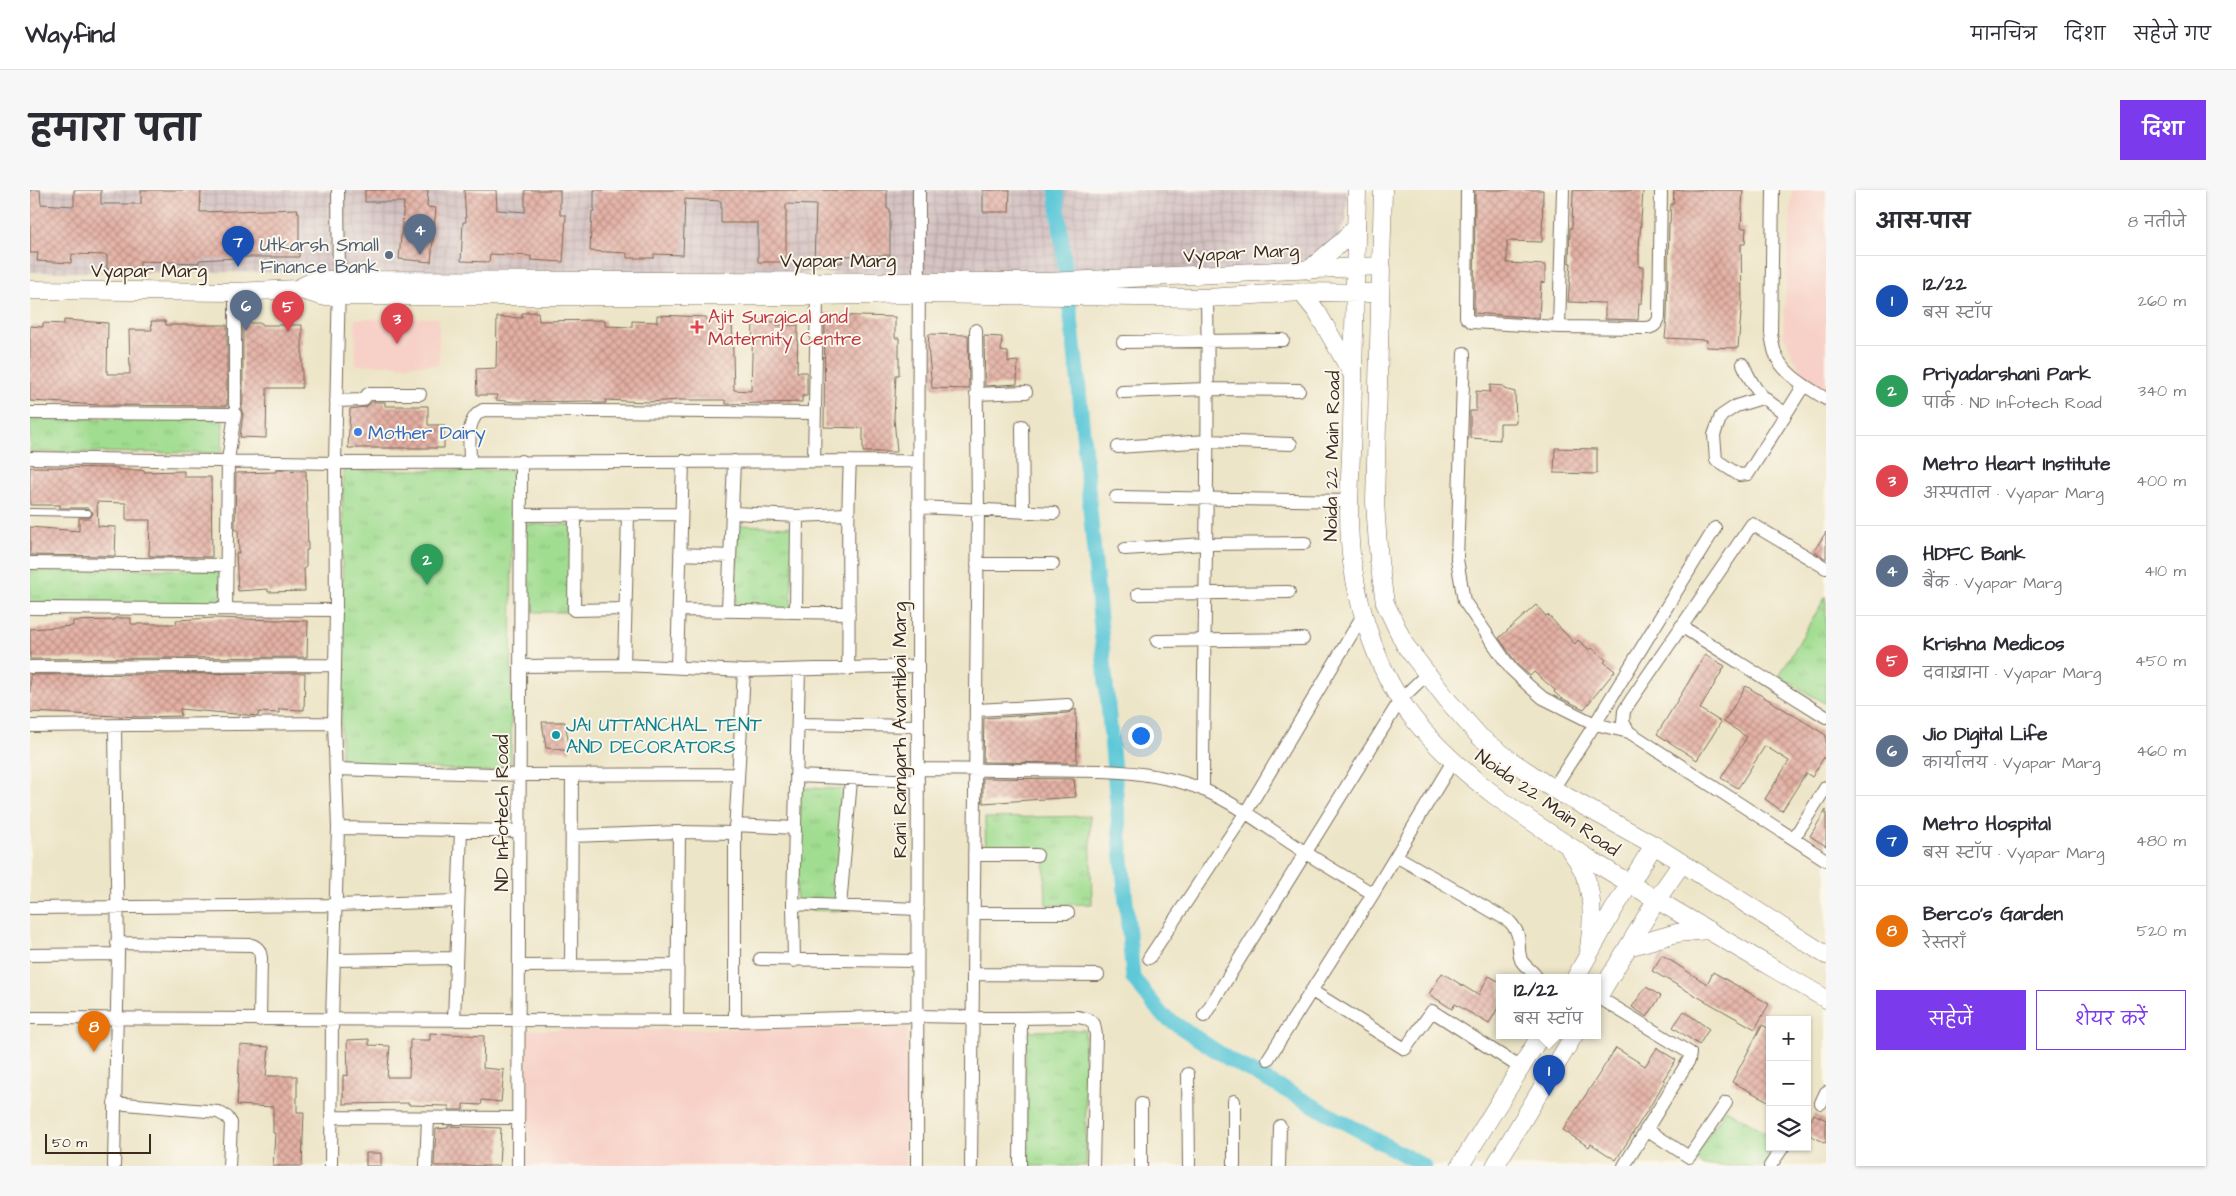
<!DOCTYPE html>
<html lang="hi">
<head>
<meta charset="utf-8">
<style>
  body { margin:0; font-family:"Architects Daughter","Playpen Sans Deva",sans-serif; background:#f7f7f7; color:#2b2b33 }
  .controls { position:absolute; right:15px; bottom:15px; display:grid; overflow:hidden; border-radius:0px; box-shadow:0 1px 4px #0004 }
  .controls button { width:45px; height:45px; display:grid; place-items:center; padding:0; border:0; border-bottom:1px solid #e1e1e2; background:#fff; color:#2b2b33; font:25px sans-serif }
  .scale { position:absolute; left:15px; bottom:12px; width:106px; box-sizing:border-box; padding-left:5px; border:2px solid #3b2a1e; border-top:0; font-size:14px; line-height:18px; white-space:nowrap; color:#3b2a1e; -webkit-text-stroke:4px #fbf7ec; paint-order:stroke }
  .you { position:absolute; left:1110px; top:545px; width:18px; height:18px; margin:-12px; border:4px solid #fff; border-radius:50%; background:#1a73e8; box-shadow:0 0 0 8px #1a73e833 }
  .badge { display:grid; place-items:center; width:32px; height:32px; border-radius:50%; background:#7c3aed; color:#fff; font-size:16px; font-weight:700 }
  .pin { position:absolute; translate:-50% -41px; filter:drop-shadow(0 1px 2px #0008) }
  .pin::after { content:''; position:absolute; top:26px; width:18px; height:15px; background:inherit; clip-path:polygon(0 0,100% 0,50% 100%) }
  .popup { position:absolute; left:1466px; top:784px; width:105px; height:65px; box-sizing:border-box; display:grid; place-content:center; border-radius:0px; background:#fff; filter:drop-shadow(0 1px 4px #0005); font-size:16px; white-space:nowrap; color:#7c7c81 }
  .popup b { font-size:19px; color:#2b2b33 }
  .popup::after { content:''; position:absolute; left:50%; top:100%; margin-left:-10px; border:10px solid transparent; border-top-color:#fff }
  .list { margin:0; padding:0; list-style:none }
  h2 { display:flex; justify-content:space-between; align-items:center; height:65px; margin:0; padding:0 20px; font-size:21px }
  h2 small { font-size:16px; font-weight:400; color:#7c7c81 }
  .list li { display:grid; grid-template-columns:32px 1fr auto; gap:15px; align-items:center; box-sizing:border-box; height:90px; padding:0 20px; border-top:1px solid #e1e1e2 }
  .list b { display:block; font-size:19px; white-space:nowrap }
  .list p { margin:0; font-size:16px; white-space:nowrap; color:#7c7c81 }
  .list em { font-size:16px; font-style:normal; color:#7c7c81 }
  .actions { display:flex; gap:10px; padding:15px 20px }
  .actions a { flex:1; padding:11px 0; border:1px solid #7c3aed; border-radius:0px; text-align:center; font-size:18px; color:#7c3aed }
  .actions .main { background:#7c3aed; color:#fff }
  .icon { flex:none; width:28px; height:28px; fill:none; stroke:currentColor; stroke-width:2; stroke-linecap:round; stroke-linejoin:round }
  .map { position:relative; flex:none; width:1796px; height:976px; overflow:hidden; border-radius:0px }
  header { display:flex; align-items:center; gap:30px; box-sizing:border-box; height:70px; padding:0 25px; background:#fff; border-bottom:1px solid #e1e1e2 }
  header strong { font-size:24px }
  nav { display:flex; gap:28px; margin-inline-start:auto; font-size:18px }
  .intro { display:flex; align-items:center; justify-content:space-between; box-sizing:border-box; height:120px; padding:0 30px }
  h1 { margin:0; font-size:35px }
  .button { padding:12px 22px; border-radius:0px; background:#7c3aed; color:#fff; font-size:18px; font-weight:700 }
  main { display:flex; gap:30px; padding:0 30px }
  aside { flex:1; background:#fff; border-radius:0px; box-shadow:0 1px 4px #0004 }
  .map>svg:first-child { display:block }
  .built { fill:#f7d1c7 }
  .industrial { fill:url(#industrial-grid) }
  .grass { fill:url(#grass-tufts); stroke:#6e8458 }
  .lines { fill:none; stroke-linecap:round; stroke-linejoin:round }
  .canal { stroke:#5dc8d8; stroke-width:15 }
  .building { fill:url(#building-cross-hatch) }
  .lane-casing { stroke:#796b59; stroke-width:8 }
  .street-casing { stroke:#796b59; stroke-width:14 }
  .secondary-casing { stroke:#796b59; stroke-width:19 }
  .lane { stroke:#fff; stroke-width:6 }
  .street { stroke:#fff; stroke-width:12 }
  .secondary { stroke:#fff; stroke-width:18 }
  .service-dot { fill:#5c6f8a; stroke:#fbf7ec; stroke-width:2 }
  .health-dot { fill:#e0444e; stroke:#fbf7ec; stroke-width:2 }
  .shop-dot { fill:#3f7fe0; stroke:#fbf7ec; stroke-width:2 }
  .culture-dot { fill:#0f9aa8; stroke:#fbf7ec; stroke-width:2 }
  .labels { text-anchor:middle; stroke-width:4; stroke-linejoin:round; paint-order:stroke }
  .service-label { font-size:19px; fill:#4e5e75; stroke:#fbf7ec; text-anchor:end }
  .street-label { font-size:19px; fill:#3b2a1e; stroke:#fbf7ec }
  .health-label { font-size:19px; fill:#be3a42; stroke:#fbf7ec; text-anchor:start }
  .shop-label { font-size:19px; fill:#366cbe; stroke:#fbf7ec; text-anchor:start }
  .culture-label { font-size:19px; fill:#0d838f; stroke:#fbf7ec; text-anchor:start }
</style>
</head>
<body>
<header>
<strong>Wayfind</strong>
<nav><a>मानचित्र</a><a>दिशा</a><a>सहेजे गए</a></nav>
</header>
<div class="intro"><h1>हमारा पता</h1><a class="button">दिशा</a></div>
<main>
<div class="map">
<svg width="1796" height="976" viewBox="0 0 1796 976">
  <defs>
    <pattern id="industrial-grid" width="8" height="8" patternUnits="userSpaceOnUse" patternTransform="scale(1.25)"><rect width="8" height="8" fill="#d2bfc0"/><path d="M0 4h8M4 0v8" fill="none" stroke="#b5a4a5"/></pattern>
    <pattern id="grass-tufts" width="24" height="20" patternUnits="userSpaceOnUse" patternTransform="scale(1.25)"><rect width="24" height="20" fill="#a1dd91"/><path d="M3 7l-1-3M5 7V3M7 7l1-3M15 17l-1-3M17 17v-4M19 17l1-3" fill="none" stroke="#8cbe7d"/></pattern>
    <pattern id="building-cross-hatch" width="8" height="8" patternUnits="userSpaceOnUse" patternTransform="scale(1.25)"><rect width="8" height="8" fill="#e4b0a4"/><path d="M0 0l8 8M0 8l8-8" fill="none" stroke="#ba8f85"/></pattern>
  </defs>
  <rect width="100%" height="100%" fill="#fbf7ec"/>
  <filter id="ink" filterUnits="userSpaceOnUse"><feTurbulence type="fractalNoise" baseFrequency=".02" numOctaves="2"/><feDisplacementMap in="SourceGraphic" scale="10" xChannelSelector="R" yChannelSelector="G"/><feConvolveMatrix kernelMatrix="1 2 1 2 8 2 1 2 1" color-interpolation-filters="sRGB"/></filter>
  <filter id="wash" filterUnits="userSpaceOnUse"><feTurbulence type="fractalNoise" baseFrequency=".0096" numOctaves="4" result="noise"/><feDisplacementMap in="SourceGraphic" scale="20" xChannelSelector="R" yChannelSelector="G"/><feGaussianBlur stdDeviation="1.12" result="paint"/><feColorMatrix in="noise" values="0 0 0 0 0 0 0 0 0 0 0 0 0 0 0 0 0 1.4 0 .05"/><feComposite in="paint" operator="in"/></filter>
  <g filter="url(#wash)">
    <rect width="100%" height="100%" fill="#ede5c7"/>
    <path class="built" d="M1762,0h34v199l-24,-16 -19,-38z
      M409,128v47h-83l-1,-46z
      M877,838l-2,138h-377v-136z"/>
    <path class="industrial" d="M0,0h1317l-1,31 -16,30 -27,30 -363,-8 -910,-1z"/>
    <path class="grass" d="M0,228l193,1 -1,34 -192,-1z
      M313,280h169l-1,303 -170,-10z
      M494,334l48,1v87h-48z
      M707,335l56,2 -2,87 -55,-1z
      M0,378l192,2v34l-192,-1z
      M1796,406v108l-47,-28z
      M769,598l47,1 -2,122 -48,-1z
      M1060,626l2,88 -46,1 -2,-56 -58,1 -1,-32z
      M1055,840l1,136h-60l-1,-135z
      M1696,919l44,26v12h8l-14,19h-60l-11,-7z"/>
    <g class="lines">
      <path class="canal" d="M1026,0l22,188 55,600 29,37 68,45 194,106"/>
    </g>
    <g id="blocks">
      <path class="building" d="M0,0h10l1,14 33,2v-16h27v14h40v-14h60l-1,22 98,-3 -1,3h2v45h-63v1l-37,2v3l-59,-2v8h-33v-14l-35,-1 -1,9 -34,-2 1,-8h-8z
        M335,0h63l-1,17 9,1 -5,54 -32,-3 5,-57h-39z
        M434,0h32l1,20 28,2v-22h35v25h6l-3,47 -32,-2v-4l-41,-2 -1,8 -28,-1 2,-39h3z
        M564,0h293v19h3v46l-48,1v7l-28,-1 2,-57 -30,-1v58h-28v-39h-37v-22l-36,-2 -2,56 -29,-1v4h-27v-5l-37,-2 2,-40h2z
        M953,0h27l-1,22h-26z
        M1445,0h68l-1,52 -35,-1v22l38,2v18l-4,-1 -2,36 -65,-5z
        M1543,0h68l2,2 -4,56v19h4v20l-1,16h-3l-1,17 -33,-1v-16l-37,-1 3,-39h-2l1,-35h2z
        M1644,0h69l-2,38h5l-1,16h-4l1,58 -4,46 -32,-1 1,-7 -42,-2 2,-20 2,-95h1l1,-19h2z
        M508,122l1,9 66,-1v6l27,1v-6l25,1v-7l49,2v3h26l2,70 17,1 2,-70 23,1v3h22l-1,47h10v24h-5v6l-76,2 -1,-4h-45l-32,2 -43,-2 1,3h-13v-2l-78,1 -19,-2 1,-5h-20l-1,-26 20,-1 1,-51 25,1v-5z
        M795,125l70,2v21h4v37h-3l-2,43 3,34h-34v-24l-39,-1z
        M34,130l44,3 -1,51h23l-1,-44h23l-1,-9h14l1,4h61v81l-128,-1 -69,-4v-75l13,1v-4l21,1z
        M217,133h15v2h40v63h-35l-1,50 -26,-1 3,-22 -2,-6 2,-5v-79h4z
        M899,144l39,1 1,54 -37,-1 -4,-42z
        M954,146l18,1 -1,14 7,1v10l10,-1 -1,23 -32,2z
        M1460,195l14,1v3l11,3 1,31h-16v17l-30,-2v-27h6v-20l14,1z
        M342,212h13v4h43v19h16v23h-96l2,-39 16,-2z
        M1525,258l42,1v25l-43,-1z
        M0,277l88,1v2h26v2l40,-1v6h27l1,80 -63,-1 1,-36h-24v-17l-29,-1 1,24 18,1 -1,29 -85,-1v-28l49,4v-13h11l3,-5 -5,-5h-28v-3h-30z
        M246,280l30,1 2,79h-2v18h-2l1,23 -37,1v-3l-30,2 -2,-38h3l-1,-23h-3l1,-57 40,-1z
        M1796,342v27l-12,-8z
        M1506,415l10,11 2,-1 27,29 3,-4 12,10 2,-2 14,12 -2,2 11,9 -31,38 -23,-11 -7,-6 1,-2 -21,-18 -4,4 -13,-12 -18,-26z
        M85,428h16v6h46l-1,-4 38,-2 94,3 -1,36 -277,2v-30l43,-3v-5l42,-1z
        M1675,465l20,11 -25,43 21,13 -24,38 -40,-26z
        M275,483l-1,37 -25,-1v4l-20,-1 -1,4 -78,-7 1,7 -41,1 -110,-5v-37z
        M1716,496l80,49v19l-14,23 -6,-4 -24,38 -17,-12 24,-38 -24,-15 -27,42 -17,-10 26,-41 -23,-15z
        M1046,519l1,54 -94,-1 1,-44 84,-5z
        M512,532h23l5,29 -24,-3z
        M953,588l91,1 2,18 -93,6z
        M1796,620v36l-16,-10z
        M1632,765l45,29 6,-12 56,32 -14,25 -103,-58z
        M1412,783l36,22 11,-19 11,6v22l-11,20 -34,-20 -3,5 -23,-15z
        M1616,797l15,9 -14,21 -15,-10z
        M1654,821l25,18 -10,16 -26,-18z
        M1732,835l8,4v73l-38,-20z
        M400,843l54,3 -1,32 21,2 -3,32 -19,-2 -1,5 -18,-1v6h-14v-4l-40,-1v-2l-66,1v-29l5,1 -1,-36 22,-1v6l21,1 -3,31h22l1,-37h20z
        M210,855l29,2 -3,29h31v36h7l-2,54h-29l2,-33h-2v-26l-36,-2z
        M1586,858l29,18 12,-18 19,12 -13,20 2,1 -16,27 -33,52 -25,-16 -2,3 -26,-17z
        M1784,924l12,6v23l-19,-9v-6z
        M418,936l53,2 -2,38h-65l2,-37 12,-1z
        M336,963h15v13h-15z"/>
    </g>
  </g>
  <g filter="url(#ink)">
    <use href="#blocks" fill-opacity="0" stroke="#796b59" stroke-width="1"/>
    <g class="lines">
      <defs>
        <path id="lane" d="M0,322l58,1"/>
        <path id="street" d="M1437,0l-1,127 6,5 87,5 85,1c8,0 12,-2 15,-10l2,-128
          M1743,0l-2,143c1,7 2,14 4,20 7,21 34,35 51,46
          M1529,137l4,-137
          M1093,152l160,-2
          M1434,163l-7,206 7,42 47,68 18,17 14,12 52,26 120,-196
          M1713,174c12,28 18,33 43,50
          M1092,202l85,-3 92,1
          M946,204l50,-2
          M1732,208l-26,8 -15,10 -7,19 2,25 23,15 9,-1 56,-89
          M306,211l27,-1 5,-6h52
          M205,214v-112
          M0,223l205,1 -7,46 -2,149
          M992,236l1,86
          M1088,257l89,-6 84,3
          M0,268l305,5 583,-2
          M440,271c0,-17 -5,-43 13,-51l332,3
          M784,271l3,-165
          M1086,307l233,4
          M888,317l136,6
          M703,323l64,3 50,-2
          M491,325l160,-1
          M545,325l-1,95 51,-1
          M1095,359l80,-5 100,-1
          M650,364l50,2
          M0,373l197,2
          M947,374h76
          M1796,378l-74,-44 -121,176 -7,11 -1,11 6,10 197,128
          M1108,404l151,-2
          M0,418l306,2
          M698,419l6,-148
          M649,420l170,3
          M766,421l1,-95
          M1651,436l145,91
          M1127,451l146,-2
          M594,475l4,-150
          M490,476l104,-1 120,6 174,-5
          M0,477l305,-2
          M647,477l6,-206
          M818,479c2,-70 -2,-139 2,-208
          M946,520l92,-5
          M768,534l120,2
          M0,536l304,-3
          M306,579l184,6 218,-1
          M888,579l185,2c34,1 69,6 101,19 37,16 67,41 101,62 22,15 46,28 68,42
          M766,586l122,5
          M1523,599l42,-65 34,8
          M1173,600c0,-164 7,-328 4,-492
          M705,635l60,3
          M308,638l181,3
          M542,646l107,-4 56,1
          M1764,648l32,-51
          M944,665h63
          M1366,666l113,65c16,17 6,22 12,39 3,6 10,10 14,15
          M763,714l125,5
          M810,716l11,-126
          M0,718l307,-3 121,-4
          M944,723h94
          M87,753l135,2c7,3 8,6 9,13l-1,62
          M0,765l88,-1
          M1119,768l97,-146 117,-197
          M730,769l157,2
          M305,770l120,-2
          M764,771l-1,-57 6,-234
          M489,776l159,-1
          M541,777l1,-192
          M943,784l125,1
          M1282,801l93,58 27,-38 89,57
          M1568,807l92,56 -1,7 -65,106
          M1174,826l197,-317 26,-25
          M0,828l705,3 182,-5 104,2 57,-1 9,2 7,5 2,11 -3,131
          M424,830l7,-190
          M647,831l2,-189
          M705,831v-188l9,-162
          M1238,869l105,-165 80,-133
          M1158,884l1,92
          M1204,911v65
          M84,913l104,9 9,5 4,6 -2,43
          M1791,913l5,-11
          M301,927l187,1
          M1616,939l43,28 37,-54
          M84,976l4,-212 -3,-227
          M301,976l1,-146 6,-192 -4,-105 2,-113 -1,-147 4,-182 -1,-91
          M396,976l2,-48
          M488,976l3,-705
          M887,976l2,-976
          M941,976l7,-657 -2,-179
          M990,976l1,-148
          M1111,976v-62
          M1249,976l1,-40
          M1740,976l13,-19"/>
        <path id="secondary" d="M1327,0c-2,79 -3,157 -5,236 -1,45 -6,91 0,136 8,54 27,112 60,155 48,61 119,105 184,146 76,47 153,91 230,136
          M1353,0l-8,312 4,59 6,42 20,42 44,57 31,35 30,23 43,29 101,56 172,110
          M1279,80l36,-31 11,-13
          M267,99l16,-8 9,-1 724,2 334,-16
          M0,100l205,2 62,-3 25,7h495l101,-2 289,4 94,-6 78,1
          M1271,102l16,20 36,63
          M1540,660c24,29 24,62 19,98
          M1598,757l49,-14 31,-3
          M1546,787l38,-68 40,-64
          M1568,807l59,-98 25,-36
          M1430,976l81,-131
          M1465,976l79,-131"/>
      </defs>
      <use href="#lane" class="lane-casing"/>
      <use href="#street" class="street-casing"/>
      <use href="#secondary" class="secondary-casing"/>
      <use href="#lane" class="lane"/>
      <use href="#street" class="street"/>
      <use href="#secondary" class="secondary"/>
    </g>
  </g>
  <circle class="service-dot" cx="359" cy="65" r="5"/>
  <path class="health-dot" d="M664.5 129.5h5v5h5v5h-5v5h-5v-5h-5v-5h5z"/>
  <circle class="shop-dot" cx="328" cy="242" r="5"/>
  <circle class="culture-dot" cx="526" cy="545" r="5"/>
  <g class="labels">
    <g class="service-label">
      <text x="349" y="61">Utkarsh Small<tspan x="349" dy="22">Finance Bank</tspan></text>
    </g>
    <g class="street-label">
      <text transform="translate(1211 62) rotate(-3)" y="7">Vyapar Marg</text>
      <text x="808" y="77">Vyapar Marg</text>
      <text x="119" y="87">Vyapar Marg</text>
      <text transform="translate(1301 266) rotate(-89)" y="7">Noida 22 Main Road</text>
      <text transform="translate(869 540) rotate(-90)" y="7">Rani Ramgarh Avantibai Marg</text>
      <text transform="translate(1518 612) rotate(35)" y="7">Noida 22 Main Road</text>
      <text transform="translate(471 623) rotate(-90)" y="7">ND Infotech Road</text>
    </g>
    <g class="health-label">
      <text x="678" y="133">Ajit Surgical and<tspan x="678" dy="22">Maternity Centre</tspan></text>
    </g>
    <g class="shop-label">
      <text x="338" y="249">Mother Dairy</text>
    </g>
    <g class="culture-label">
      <text x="536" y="541">JAI UTTANCHAL TENT<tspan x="536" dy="22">AND DECORATORS</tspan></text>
    </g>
  </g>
</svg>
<div class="controls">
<button>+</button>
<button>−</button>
<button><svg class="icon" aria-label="layers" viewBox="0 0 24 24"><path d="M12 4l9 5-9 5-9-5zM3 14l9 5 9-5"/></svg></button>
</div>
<div class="scale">50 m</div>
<div class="you"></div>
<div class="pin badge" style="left:1519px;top:906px;background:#1a4fb4">1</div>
<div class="popup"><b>12/22</b>बस स्टॉप</div>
<div class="pin badge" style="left:397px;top:395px;background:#2e9e5b">2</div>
<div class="pin badge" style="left:367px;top:154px;background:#e0444e">3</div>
<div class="pin badge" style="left:390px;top:65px;background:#5c6f8a">4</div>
<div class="pin badge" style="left:258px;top:142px;background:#e0444e">5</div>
<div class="pin badge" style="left:216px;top:141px;background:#5c6f8a">6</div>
<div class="pin badge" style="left:208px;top:77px;background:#1a4fb4">7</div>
<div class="pin badge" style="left:64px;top:862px;background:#e8710a">8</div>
</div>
<aside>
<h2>आस-पास<small>8 नतीजे</small></h2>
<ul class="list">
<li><span class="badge" style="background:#1a4fb4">1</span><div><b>12/22</b><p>बस स्टॉप</p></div><em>260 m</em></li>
<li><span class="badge" style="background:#2e9e5b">2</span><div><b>Priyadarshani Park</b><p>पार्क · ND Infotech Road</p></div><em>340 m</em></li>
<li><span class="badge" style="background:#e0444e">3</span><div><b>Metro Heart Institute</b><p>अस्पताल · Vyapar Marg</p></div><em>400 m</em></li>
<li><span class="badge" style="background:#5c6f8a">4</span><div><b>HDFC Bank</b><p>बैंक · Vyapar Marg</p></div><em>410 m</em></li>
<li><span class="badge" style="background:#e0444e">5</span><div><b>Krishna Medicos</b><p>दवाख़ाना · Vyapar Marg</p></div><em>450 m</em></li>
<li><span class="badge" style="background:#5c6f8a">6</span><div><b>Jio Digital Life</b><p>कार्यालय · Vyapar Marg</p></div><em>460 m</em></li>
<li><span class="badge" style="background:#1a4fb4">7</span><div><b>Metro Hospital</b><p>बस स्टॉप · Vyapar Marg</p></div><em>480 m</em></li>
<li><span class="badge" style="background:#e8710a">8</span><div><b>Berco's Garden</b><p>रेस्तराँ</p></div><em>520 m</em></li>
</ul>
<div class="actions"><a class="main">सहेजें</a><a>शेयर करें</a></div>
</aside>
</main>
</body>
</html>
